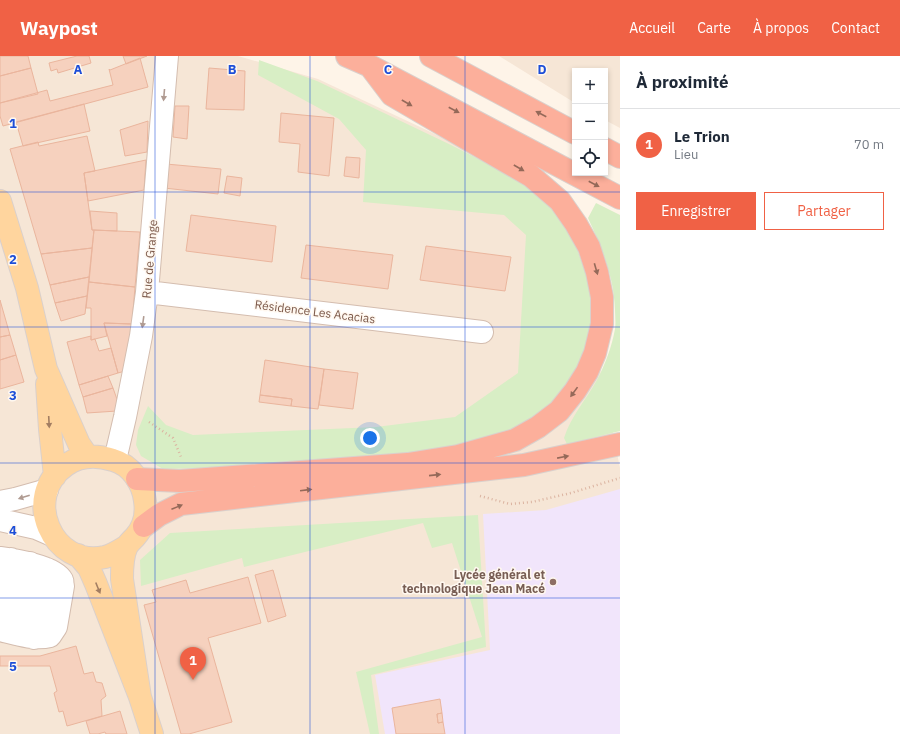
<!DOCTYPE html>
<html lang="fr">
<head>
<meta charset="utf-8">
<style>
  body { margin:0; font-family:"IBM Plex Sans",sans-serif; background:#f2f2f3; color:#1f2937 }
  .controls { position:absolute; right:12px; top:12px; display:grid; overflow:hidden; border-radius:0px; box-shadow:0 2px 6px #0003 }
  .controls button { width:36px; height:36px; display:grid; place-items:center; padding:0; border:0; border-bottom:1px solid #e0e1e3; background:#fff; color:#1f2937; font:20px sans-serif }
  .you { position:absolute; left:370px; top:382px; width:14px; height:14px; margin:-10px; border:3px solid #fff; border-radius:50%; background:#1a73e8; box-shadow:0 0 0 6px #1a73e833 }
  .badge { display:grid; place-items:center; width:26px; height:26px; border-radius:50%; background:#f06145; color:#fff; font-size:13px; font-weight:700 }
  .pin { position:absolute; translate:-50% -33px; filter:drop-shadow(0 1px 2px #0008) }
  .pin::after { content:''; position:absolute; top:21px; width:14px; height:12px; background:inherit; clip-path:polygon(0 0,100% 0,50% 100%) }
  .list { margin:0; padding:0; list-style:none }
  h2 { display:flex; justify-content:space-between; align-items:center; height:52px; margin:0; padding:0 16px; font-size:17px }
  h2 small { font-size:13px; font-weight:400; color:#747a83 }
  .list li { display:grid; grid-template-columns:26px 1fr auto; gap:12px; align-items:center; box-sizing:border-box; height:72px; padding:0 16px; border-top:1px solid #e0e1e3 }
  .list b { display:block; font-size:15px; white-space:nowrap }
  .list p { margin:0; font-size:13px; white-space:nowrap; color:#747a83 }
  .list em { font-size:13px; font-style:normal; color:#747a83 }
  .actions { display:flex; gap:8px; padding:12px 16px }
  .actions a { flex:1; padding:9px 0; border:1px solid #f06145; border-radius:0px; text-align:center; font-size:14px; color:#f06145 }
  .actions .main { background:#f06145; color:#fff }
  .icon { flex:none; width:22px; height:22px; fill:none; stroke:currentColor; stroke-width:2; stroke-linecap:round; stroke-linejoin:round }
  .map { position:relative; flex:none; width:620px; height:678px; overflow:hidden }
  header { display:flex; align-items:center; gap:24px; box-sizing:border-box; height:56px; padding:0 20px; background:#f06145; color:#fff }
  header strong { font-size:19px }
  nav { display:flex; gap:22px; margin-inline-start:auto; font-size:14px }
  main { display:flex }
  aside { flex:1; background:#fff }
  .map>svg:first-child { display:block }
  .residential { fill:#f6e6d6 }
  .education { fill:#f1e5fb }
  .green { fill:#d8eec5 }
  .building { fill:#f6d1be; stroke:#eab59d }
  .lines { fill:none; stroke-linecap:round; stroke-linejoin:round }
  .minor-casing { stroke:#d4bdaf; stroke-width:24 }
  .major-casing { stroke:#dad0cc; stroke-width:24 }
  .highway-casing { stroke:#dad0cc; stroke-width:24 }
  .path { stroke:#dbb3a0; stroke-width:2.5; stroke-dasharray:1 3; stroke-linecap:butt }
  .minor { stroke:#fff; stroke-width:22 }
  .major { stroke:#ffd59e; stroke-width:22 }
  .highway { stroke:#fcaf9b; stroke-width:22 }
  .oneway { fill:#b09b92 }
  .oneway2 { fill:#956959 }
  .oneway3 { fill:#a37e62 }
  .grid { fill:none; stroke:#1d4ed8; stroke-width:1; stroke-opacity:0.55 }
  .education-dot { fill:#8d6e63; stroke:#fff8f0; stroke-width:1.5 }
  .labels { text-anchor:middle; stroke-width:3; stroke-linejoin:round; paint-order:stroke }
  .street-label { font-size:12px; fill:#7b5849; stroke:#fff8f0 }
  .education-label { font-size:12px; font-weight:bold; fill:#785e54; stroke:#fff8f0; text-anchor:end }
  .grid-label { font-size:13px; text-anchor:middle; font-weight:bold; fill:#1d4ed8; stroke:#fff8f0; stroke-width:3; stroke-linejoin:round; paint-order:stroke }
</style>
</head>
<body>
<header>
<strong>Waypost</strong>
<nav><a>Accueil</a><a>Carte</a><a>À propos</a><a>Contact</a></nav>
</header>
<main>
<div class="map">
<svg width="620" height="678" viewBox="0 0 620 678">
  <rect width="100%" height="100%" fill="#fef4e8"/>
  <path class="residential" d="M0,0h238l80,23 151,71 75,53 46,116 30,149v266h-620z
    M499,0h121v72l-15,-8v-49h-30v32z"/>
  <path class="education" d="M620,433v245h-235l-10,-59 115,-25 -7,-136 63,-4z"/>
  <path class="green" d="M259,4l58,21 134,64 72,37 29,26 20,26 20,58v25l-7,36 -16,31 -33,37 -52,20 -84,14 -118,11 -119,3 -22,-13 -5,-11 2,-15 10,-24 18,19 27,10 183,-8 79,-10 63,-44 8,-138 -22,-20 -141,-13 3,-52 -27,-31 -81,-44z
    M596,147l24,12v216l-53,13 -3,-6c7,-22 22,-38 33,-58 8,-15 15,-34 18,-51 1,-6 0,-13 0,-19 -1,-33 -13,-62 -27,-92z
    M478,459l8,132 -115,28 8,59h-9l-14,-62 126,-35 -30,-94 -20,5 -9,-25 -179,44 -2,-9 -101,28 -1,-26 30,-27z"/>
  <path class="building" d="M0,0h28l3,12 -31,8z
    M77,0h12l2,7 -33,10 -1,-4 -6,2 -2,-8z
    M123,0h24l-21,8z
    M140,2l8,29 -145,39 -3,-10v-13l47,-13 3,11 63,-16 -4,-16 1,1z
    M31,12l7,26 -38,9v-27z
    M209,12l36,3 -1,39 -38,-1z
    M84,48l6,27 -67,15 -7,-24z
    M175,50h14l-2,33 -14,-2z
    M281,57l53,5 -5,58 -31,-4 2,-28 -21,-2z
    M148,65l-1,31 -22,4 -5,-26z
    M87,80l8,35 -11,2 8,57h2l-2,18 -51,6 -31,-105 28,-7 1,4z
    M346,101l14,1 -1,20 -15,-2z
    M146,104l-2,30 -56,11 -4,-28z
    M166,108l55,5 -3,25 -54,-6z
    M227,120l15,2 -2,18 -16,-3z
    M90,155l27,2v18l-25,-1z
    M191,159l85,11 -4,36 -86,-11z
    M94,174l46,2 -5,55 -46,-5z
    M306,189l87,10 -5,34 -87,-11z
    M426,190l85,11 -6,34 -85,-11z
    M92,192l-3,29 -39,8 -9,-31z
    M89,221l-2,19 -32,7 -5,-18z
    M89,226l46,5 -3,37 -28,-1 3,13 -16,4v-32h-5z
    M87,240l-2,18 -24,7 -6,-18z
    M0,244l10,35 -10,2z
    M104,267l28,1 -7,47 -7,2z
    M10,279l6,20 -16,5v-23z
    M91,280v4l4,-1 4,12 12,-3 7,25 -39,12 -12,-43z
    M16,299l8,27 -24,7v-29z
    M265,304l59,9 -6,40 -27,-3 1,-7 -32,-4z
    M324,313l34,4 -5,36 -34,-4z
    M108,320l5,12 -30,9 -4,-12z
    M113,332l6,17 -2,6 -30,2 -4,-16z
    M260,339l32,4 -1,7 -32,-4z
    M273,514l13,46 -18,6 -13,-47z
    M248,521l13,46 -53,15 24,84 -43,12h-8l-37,-129 12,-3 -4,-12 34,-10 4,13z
    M76,590l8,28 9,-2 3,10 6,1 4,13 -5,4 1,16 -35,10 -4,-15 -4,1 -5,-19 3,-2 -7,-25h-50v-10h40z
    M440,643l2,14 -5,1 1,9 5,-1 2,12h-49l-4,-26z
    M120,655l7,23h-21l-1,-2 -7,2h-8l-4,-13z
    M442,657l1,9 -5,1 -1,-9z"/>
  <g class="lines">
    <defs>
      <path id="minor" d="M147,236l335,40
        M115,404l10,-43 16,-81 6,-44 20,-236
        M0,446l15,-3 32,-9
        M0,464l36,8 16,7
        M0,502c14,2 55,8 62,22 1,2 0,4 1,6l-7,41 -6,9c-16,4 -34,-2 -50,-6
        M0,570l11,-67
        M16,578l14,-71
        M34,582l13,-69"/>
      <path id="major" d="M0,145l27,87 19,81 33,75 9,13
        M47,328l3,45 5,47
        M127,490c-7,4 -14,9 -22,11 -53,12 -84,-61 -39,-92 14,-10 31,-10 47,-5 18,5 30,23 32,41 2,13 -1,26 -10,36 -3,3 -6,6 -8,9 -5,10 -5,22 -5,33l18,118
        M78,499l11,13 7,16 44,113 12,37"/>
      <path id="highway" d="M347,0l23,10 250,132
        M431,0l144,77
        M605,93l15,8
        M137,423l43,2 228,-17 50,-8 57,-16 23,-13 21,-16 16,-20 12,-19 8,-19 7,-29v-27l-5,-25 -8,-25 -13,-23 -16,-23 -29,-25 -139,-81 -22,-29
        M144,470l15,-11 22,-11 343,-39 96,-21"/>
    </defs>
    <use href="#minor" class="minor-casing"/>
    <use href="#major" class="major-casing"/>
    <use href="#highway" class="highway-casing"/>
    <path class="path" d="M149,366l24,16 8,19
      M480,440l30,8 22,-2 39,-9 49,-15"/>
    <use href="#minor" class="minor"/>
    <use href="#major" class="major"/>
    <use href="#highway" class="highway"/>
  </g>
  <defs><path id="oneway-solid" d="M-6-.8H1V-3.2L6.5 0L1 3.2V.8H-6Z"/></defs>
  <g class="oneway">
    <use href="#oneway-solid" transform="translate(164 39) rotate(95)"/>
    <use href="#oneway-solid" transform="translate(143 266) rotate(98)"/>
    <use href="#oneway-solid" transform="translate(24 441) rotate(163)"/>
  </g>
  <g class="oneway2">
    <use href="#oneway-solid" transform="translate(407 47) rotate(30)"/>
    <use href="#oneway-solid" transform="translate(454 54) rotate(28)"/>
    <use href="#oneway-solid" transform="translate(541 58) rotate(-152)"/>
    <use href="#oneway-solid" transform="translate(519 112) rotate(30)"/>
    <use href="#oneway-solid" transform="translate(594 128) rotate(28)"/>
    <use href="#oneway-solid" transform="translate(596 213) rotate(74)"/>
    <use href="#oneway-solid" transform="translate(574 336) rotate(126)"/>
    <use href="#oneway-solid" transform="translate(563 401) rotate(-11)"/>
    <use href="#oneway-solid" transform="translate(435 419) rotate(-6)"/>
    <use href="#oneway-solid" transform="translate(306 434) rotate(-7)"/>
    <use href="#oneway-solid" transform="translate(177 451) rotate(-22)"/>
  </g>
  <g class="oneway3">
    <use href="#oneway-solid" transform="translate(49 366) rotate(87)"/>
    <use href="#oneway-solid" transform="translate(98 532) rotate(68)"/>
  </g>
  <path class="grid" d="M155,0v678M310,0v678M465,0v678M0,136h620M0,271h620M0,407h620M0,542h620"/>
  <circle class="education-dot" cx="553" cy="526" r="4"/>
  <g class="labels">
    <g class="street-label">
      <text transform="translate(150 203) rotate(-85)" y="4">Rue de Grange</text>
      <text transform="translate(315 256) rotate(7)" y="4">Résidence Les Acacias</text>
    </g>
    <g class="education-label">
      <text x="545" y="523">Lycée général et<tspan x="545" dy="14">technologique Jean Macé</tspan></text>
    </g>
  </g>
  <g class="grid-label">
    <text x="78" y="18">A</text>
    <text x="232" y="18">B</text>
    <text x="388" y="18">C</text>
    <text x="542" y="18">D</text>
    <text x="13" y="72">1</text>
    <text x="13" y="208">2</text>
    <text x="13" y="344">3</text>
    <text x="13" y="479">4</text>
    <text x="13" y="615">5</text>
  </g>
</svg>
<div class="controls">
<button>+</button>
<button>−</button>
<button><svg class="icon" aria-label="locate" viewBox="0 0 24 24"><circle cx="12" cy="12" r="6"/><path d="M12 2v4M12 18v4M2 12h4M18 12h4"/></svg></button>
</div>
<div class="you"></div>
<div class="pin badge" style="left:193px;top:624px">1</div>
</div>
<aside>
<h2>À proximité<small></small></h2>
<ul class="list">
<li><span class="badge">1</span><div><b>Le Trion</b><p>Lieu</p></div><em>70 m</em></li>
</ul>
<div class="actions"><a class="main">Enregistrer</a><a>Partager</a></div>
</aside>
</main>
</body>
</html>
